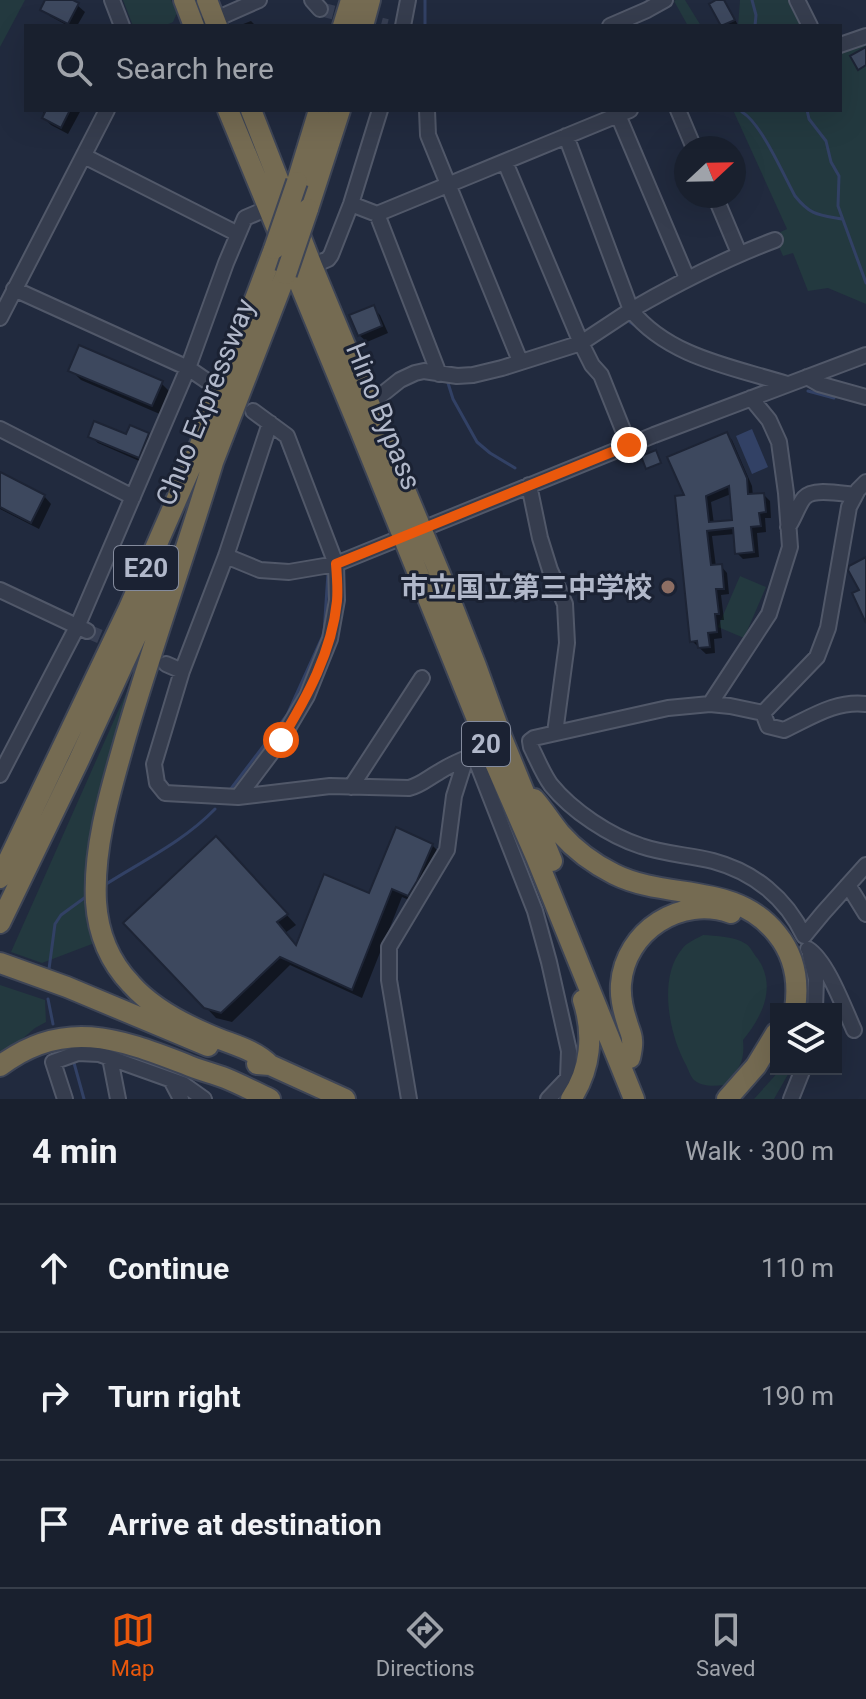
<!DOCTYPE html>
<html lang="en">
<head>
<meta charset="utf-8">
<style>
  body { margin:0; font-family:Roboto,"Noto Sans JP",sans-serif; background:#262d3a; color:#f1f3f6 }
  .controls { position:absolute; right:24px; bottom:24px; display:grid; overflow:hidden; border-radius:0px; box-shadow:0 8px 32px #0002 }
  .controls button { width:72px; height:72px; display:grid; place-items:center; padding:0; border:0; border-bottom:2px solid #373e4a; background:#19202e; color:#f1f3f6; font:40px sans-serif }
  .compass { position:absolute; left:674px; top:136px; width:72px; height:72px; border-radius:50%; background:#19202e; box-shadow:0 8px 32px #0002; rotate:68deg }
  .stop { position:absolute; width:24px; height:24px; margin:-18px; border:6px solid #ea580c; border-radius:50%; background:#fff }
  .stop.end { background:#ea580c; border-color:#fff; box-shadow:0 2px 8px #0008 }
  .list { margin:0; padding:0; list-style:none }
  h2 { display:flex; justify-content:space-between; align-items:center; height:104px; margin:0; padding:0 32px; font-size:34px }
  h2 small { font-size:26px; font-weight:400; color:#9fa3aa }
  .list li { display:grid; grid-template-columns:52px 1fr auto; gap:24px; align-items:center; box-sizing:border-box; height:128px; padding:0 32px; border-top:2px solid #373e4a }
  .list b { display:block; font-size:30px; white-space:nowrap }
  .list em { font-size:26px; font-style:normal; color:#9fa3aa }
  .icon { flex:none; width:44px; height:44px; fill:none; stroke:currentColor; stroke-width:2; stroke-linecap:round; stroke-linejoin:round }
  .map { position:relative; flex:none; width:866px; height:1099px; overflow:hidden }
  .search { position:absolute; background:#19202e; box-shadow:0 8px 32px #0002; left:24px; right:24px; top:24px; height:88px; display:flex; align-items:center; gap:20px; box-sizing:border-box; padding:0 28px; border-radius:0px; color:#9fa3aa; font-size:30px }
  .sheet { height:488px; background:#19202e }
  nav { display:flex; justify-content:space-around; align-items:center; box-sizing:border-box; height:112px; border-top:2px solid #373e4a; background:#19202e; font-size:22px; color:#9fa3aa }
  nav a { display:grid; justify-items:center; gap:4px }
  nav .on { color:#ea580c }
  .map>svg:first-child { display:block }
  .green { fill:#23393f }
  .water { fill:#324165 }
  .shadow { fill:#0007; fill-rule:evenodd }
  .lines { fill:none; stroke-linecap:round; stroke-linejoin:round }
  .stream { stroke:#324165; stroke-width:3 }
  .building { fill:#3d485e; stroke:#1d2435; stroke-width:2; fill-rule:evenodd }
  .minor-tunnel { stroke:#373f53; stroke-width:14; stroke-dasharray:14 7; stroke-linecap:butt }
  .minor-casing { stroke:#515869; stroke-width:18 }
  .highway-casing { stroke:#3e4556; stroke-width:24 }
  .minor { stroke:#363d4e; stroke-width:14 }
  .highway { stroke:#756b52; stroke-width:20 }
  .highway-bridge-casing { stroke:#3e4556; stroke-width:24; stroke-linecap:butt }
  .highway-bridge { stroke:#756b52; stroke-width:20 }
  .route { stroke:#ea580c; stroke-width:10 }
  .education-dot { fill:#8d6e63; stroke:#1b2233; stroke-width:3 }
  .labels { text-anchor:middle; stroke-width:6; stroke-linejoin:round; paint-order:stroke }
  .shield { fill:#1b2233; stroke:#848b9d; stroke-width:2 }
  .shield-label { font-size:26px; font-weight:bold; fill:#b1b8ca }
  .street-label { font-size:28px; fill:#b1b8ca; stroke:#1b2233 }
  .poi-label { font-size:28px; font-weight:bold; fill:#b1b8ca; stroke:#1b2233; text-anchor:end }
</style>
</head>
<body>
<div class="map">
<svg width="866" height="1099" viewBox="0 0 866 1099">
  <rect width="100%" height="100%" fill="#212a3e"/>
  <path class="green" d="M0,0h25l-25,47z
    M123,0h48l6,13 -4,9 -9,4h-31z
    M676,0h9l16,26h-13l-14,-25z
    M740,0h58l12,26h-72z
    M866,35v269l-38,-16 -20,3 -15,-38 -10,3 -9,-21 13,-6 -54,-119h107v-65z
    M740,576l26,11 -22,51 -26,-11z
    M139,664l-48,224 1,56 -50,19 -31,-11z
    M703,935c13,1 31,1 43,9 5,3 8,11 12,15 19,28 4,58 -15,81 2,23 -4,29 -19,45 -10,1 -22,2 -30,-5 -4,-4 -6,-12 -9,-17 -16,-30 -27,-85 -3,-114 4,-6 14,-10 21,-14z
    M0,985l45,15 1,22 -11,6 -35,30z
    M781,1069h10l-17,30h-20z"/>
  <path class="water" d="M752,429l16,38 -16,7 -16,-38z"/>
  <path class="shadow" d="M48,0h20l9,5 8,7 -8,14h-9l-18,-10 -7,-7z
    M720,0h3l3,3 12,22 -14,1 -12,-21z
    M251,21l5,5h-18z
    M41,110h40l-13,24 -17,-9 -7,-7 2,-3z
    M373,308l7,7 8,18 -21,9 -8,-7z
    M71,370l90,13 10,10 -9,22 -81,-35z
    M726,434l6,6 20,46 1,10 11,-1 6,6 1,17h-6l1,14 -9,1 2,24 -16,2 -6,-6 -2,-19 -23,2 4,31 5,-1 6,7 2,21 -8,1 3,25h-4l2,18 -8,1 1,14 -9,1 -14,-13 -6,-144zM731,494l3,28 -20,2 -3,-22z
    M148,435l7,7 -9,22 -48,-21 -8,-7z
    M0,480l44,16 7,8 -12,25 -39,-20z
    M432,845l10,10 -24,49 -16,-7 -40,101 -72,-33 -58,57 -16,-4 -90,-95 100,-74 70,76 -11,8 12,15 73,-53z"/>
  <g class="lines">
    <path class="stream" d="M752,0l4,15 -1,11
      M425,26v-26
      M807,110l2,9 17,22 5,21 8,14 -1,30 28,77
      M742,112c19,11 41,62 53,84 16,20 24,19 47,23
      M630,322l10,7
      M448,383l5,16 24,43 13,11 25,15
      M808,391l26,7
      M282,443l4,11
      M230,790l57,-75 37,-82 4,-60
      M103,886c39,-25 80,-44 112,-77
      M49,969l6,-45 6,-9 26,-19
      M48,999l5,25
      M74,1063l10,36"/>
  </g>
  <path class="building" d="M45,0h28l6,3 -11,21 -28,-14z
    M716,0h8l11,20 -14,6 -12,-22z
    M866,47v18l-8,5 -8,-14z
    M46,110h24l-9,18 -19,-10z
    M374,305l8,21 -24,10 -9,-21z
    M79,345l84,36 -11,25 -84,-35z
    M94,421l32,13 4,-9 19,8 -10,25 -51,-21z
    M727,432l20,46 1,16 16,-1 2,19 -7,1 2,13 -10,1 3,25 -19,2 -2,-26 -26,3 4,34 11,-1 2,25h-8l3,25h-4l2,18 -9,1 2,14 -12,1 -1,-7 -7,1 -15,-146 9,-1 -17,-38zM729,486l3,34 -23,2 -3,-26z
    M656,450l5,13 -15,6 -5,-13z
    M0,472l45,23 -14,28 -31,-16z
    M866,557v66l-14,-30 7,-3 -11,-20 1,-4z
    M396,827l37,17 -16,37 -9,15 -16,-7 -40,101 -72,-33 -59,56 -17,-5 -81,-85 93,-87 72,78 -11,8 19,23 28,-71 45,19z"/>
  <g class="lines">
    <path class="minor-tunnel" d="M320,9l67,17
      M87,631l71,30"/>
    <defs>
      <path id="minor" d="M112,0l10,26
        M312,0l8,9
        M797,0l13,26
        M207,23l52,-23
        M403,26l5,-26
        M610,26l37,-16 18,-10
        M840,45l26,-9
        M427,110l1,25 92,226
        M678,110l16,38
        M618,115l69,163
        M566,136l65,174c47,-27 93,-51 144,-70
        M84,156l154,78
        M505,162l76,181 11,22 9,10 28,70
        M715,196l24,57
        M351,204l26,10 62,160
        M377,214l253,-104
        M312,266l16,-7 3,-4 20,-51 29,-94
        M14,289l174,79 19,13
        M0,318l107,-208
        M807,377l12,7 47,13
        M751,398l18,22 10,22 7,51 4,54 -21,67 -59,90 -42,4 -134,30 -4,3 1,6c6,12 12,27 20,38 21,26 59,51 90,61 23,8 48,9 72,15 41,11 73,37 91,75l19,-23 43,-48
        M369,402l11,-6 20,-16 15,-7 9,-2 33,5 16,-1 29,-7 79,-25 50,-33c37,47 102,57 156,74
        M270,423l-44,133 -44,115 -28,93 3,19 8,10 73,4 92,-11 79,2c12,-3 19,-10 30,-16 15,-10 33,-16 50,-23
        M0,429l133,68
        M529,485l11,53 10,32 15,34 2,39 -12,90
        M788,527c6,-8 10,-22 16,-29 9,-11 39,-4 51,-3
        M226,556l34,14 29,2 47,-8 318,-129 212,-80
        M0,590l87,41
        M166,664l16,7
        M710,704l20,2 33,7 54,-56 11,-29 21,-121 9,-17 8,-8
        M763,713l5,13 16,4c26,-12 52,-30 82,-26
        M474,755l61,156 14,51 20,89 -1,27 -20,21
        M0,775l77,-148 111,-259 38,-105 19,-45 23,-10
        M351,787l71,-109
        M238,797l43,-57 26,-44 23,-57 7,-39 -1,-36 -49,-128 -34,-25
        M848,885l18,29
        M808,949c19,12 36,59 46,81
        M810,955l6,24 -1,30
        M110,1058l8,41
        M171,1080l10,19
        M65,1099l-12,-37 25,-9 21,1 84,30 21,15
        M409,1099l-20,-119v-33l58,-97 7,-54 12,-38
        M791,1099l12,-30"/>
      <path id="highway" d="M184,0l10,26
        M207,0l10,26
        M343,26l8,-26
        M363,26l7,-26
        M228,110l132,320 129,319 47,108 98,242
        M251,110l61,156 128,308 36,92 26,72 50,123
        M297,182l22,-72
        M308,209l32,-99
        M214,459c-28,93 -61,184 -88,277 -15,53 -33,110 -30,166 2,31 14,60 35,82 21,24 52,40 81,52 21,9 42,13 58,29
        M210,470l76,-196
        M534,799c9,10 17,23 26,34 15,17 34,31 54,41 54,27 121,7 163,60 18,22 22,48 18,75
        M0,878l129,-270 67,-153 78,-206
        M0,923l78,-161 89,-193
        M0,963l67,24 141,59
        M630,1058c1,-5 3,-13 2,-18 0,-6 -4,-13 -5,-18 -4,-12 -7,-25 -6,-38 4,-53 60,-89 110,-71
        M257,1064l13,1 75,34
        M0,1066c63,-48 118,-28 185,-2 13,6 27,9 40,14 15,6 30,14 45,21
        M571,1099c20,-30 23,-65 12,-99
        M727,1099l29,-33 20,-33"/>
    </defs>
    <use href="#minor" class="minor-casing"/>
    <use href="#highway" class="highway-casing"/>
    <use href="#minor" class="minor"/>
    <use href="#highway" class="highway"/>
    <defs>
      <path id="highway-bridge" d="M274,249l23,-67
        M286,274l22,-65"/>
    </defs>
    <use href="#highway-bridge" class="highway-bridge-casing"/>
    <use href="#highway-bridge" class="highway-bridge"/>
  </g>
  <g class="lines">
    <path class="route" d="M281,740c26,-43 51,-88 56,-139 1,-12 0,-25 -1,-37l293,-119"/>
  </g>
  <circle class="education-dot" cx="668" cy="587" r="8"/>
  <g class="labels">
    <g class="shield">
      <rect x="114" y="546" width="64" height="44" rx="6"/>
      <rect x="462" y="722" width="48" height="44" rx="6"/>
    </g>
    <g class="shield-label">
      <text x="146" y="577">E20</text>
      <text x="486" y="753">20</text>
    </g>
    <g class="street-label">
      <text transform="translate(205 402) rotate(-68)" y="10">Chuo Expressway</text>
      <text transform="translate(384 416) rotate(68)" y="10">Hino Bypass</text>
    </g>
    <g class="poi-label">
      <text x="652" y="597">市立国立第三中学校</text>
    </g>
  </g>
</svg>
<div class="controls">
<button><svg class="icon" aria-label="layers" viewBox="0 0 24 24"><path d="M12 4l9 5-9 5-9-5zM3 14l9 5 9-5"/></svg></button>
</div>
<svg class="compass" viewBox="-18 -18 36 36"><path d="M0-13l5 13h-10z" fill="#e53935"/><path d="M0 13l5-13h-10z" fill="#9fa3aa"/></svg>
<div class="stop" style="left:281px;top:740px"></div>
<div class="stop end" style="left:629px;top:445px"></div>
<div class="search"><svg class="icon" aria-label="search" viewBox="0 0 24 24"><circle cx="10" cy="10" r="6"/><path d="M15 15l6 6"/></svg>Search here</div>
</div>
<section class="sheet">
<h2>4 min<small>Walk · 300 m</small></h2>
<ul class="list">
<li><svg class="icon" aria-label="ahead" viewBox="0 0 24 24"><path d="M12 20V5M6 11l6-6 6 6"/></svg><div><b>Continue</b></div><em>110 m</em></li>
<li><svg class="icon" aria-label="right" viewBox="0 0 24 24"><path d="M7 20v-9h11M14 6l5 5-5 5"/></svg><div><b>Turn right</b></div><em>190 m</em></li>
<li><svg class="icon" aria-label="arrive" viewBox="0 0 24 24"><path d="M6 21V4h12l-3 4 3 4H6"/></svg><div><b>Arrive at destination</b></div></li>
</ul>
</section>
<nav>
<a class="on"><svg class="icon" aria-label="map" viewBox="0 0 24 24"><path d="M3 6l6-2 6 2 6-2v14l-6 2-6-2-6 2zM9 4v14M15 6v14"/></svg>Map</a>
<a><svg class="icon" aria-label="directions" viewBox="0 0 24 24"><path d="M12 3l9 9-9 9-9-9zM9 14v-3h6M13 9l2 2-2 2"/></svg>Directions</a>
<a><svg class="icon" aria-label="saved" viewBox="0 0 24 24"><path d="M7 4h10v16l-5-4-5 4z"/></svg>Saved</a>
</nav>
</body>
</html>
